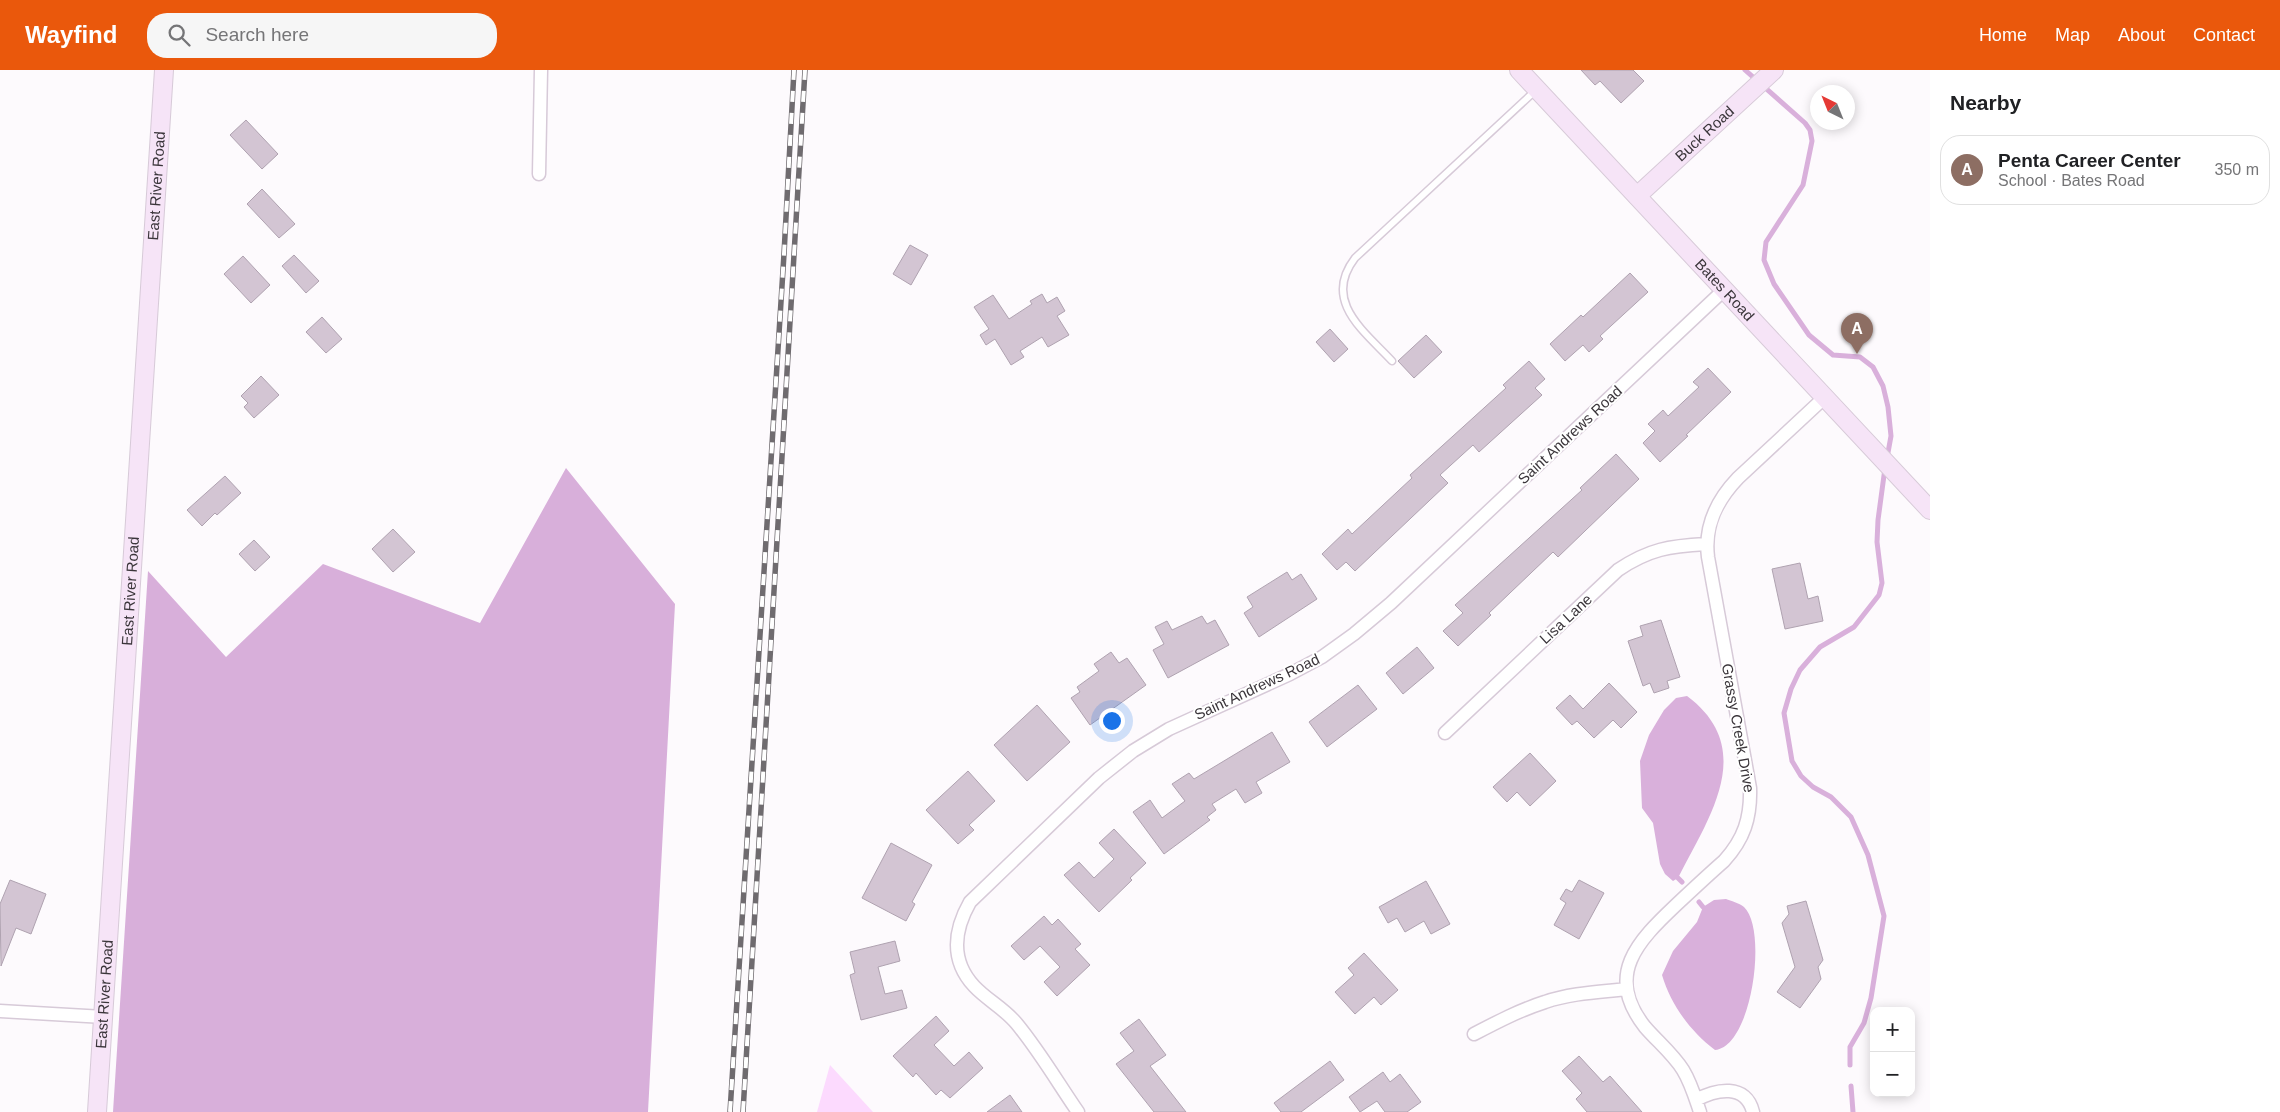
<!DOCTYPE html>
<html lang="en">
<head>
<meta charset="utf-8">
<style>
  body { margin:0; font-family:Arial,sans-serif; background:#f6f6f6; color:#202124 }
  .controls { position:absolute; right:15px; bottom:15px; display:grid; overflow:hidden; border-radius:10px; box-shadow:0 2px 12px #0003 }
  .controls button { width:45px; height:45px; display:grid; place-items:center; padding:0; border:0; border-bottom:1px solid #e0e0e0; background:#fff; color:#202124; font:25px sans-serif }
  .compass { position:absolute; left:1810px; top:15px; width:45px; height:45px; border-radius:50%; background:#fff; box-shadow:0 2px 12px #0003; rotate:317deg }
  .you { position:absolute; left:1111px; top:650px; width:18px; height:18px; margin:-12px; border:4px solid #fff; border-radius:50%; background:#1a73e8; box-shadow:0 0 0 8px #1a73e833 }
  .badge { display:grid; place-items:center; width:32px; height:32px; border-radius:50%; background:#ea580c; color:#fff; font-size:16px; font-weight:700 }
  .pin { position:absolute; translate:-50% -41px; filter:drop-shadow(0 1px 2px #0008) }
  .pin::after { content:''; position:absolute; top:26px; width:18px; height:15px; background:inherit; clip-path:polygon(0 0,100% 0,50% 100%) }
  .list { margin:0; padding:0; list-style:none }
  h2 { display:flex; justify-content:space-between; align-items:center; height:65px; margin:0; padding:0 20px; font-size:21px }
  h2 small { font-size:16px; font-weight:400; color:#757577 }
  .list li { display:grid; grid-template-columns:32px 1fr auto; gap:15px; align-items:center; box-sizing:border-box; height:70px; margin:0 10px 10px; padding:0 10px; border:1px solid #e0e0e0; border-radius:20px }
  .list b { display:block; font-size:19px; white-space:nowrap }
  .list p { margin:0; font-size:16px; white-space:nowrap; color:#757577 }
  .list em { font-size:16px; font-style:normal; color:#757577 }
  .icon { flex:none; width:28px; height:28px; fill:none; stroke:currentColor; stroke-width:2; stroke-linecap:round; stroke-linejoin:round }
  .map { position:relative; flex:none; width:1930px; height:1042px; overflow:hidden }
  header { display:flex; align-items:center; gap:30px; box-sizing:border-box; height:70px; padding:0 25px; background:#ea580c; color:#fff }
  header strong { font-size:24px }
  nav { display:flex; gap:28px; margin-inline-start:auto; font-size:18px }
  .search { width:350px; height:45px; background:#f6f6f6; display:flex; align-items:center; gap:12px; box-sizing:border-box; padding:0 18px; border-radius:20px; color:#757577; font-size:19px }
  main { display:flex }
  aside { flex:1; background:#fff }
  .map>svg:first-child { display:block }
  .green { fill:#fcdafe }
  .forest { fill:#d8afda }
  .water { fill:#d9b0db }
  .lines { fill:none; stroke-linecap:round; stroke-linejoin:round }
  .stream { stroke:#d9b0db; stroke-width:5 }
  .building { fill:#d3c5d3; stroke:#afa2b0 }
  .lane-casing { stroke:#d7cad8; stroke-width:9 }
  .street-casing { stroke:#d7cad8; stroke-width:15 }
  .secondary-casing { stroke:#d7cad8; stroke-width:20 }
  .lane { stroke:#fff; stroke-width:6 }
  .street { stroke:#fff; stroke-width:12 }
  .secondary { stroke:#f6e4f7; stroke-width:18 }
  .rail-casing { stroke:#6f6b6f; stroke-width:5.5 }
  .rail { stroke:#fff; stroke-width:4; stroke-dasharray:11; stroke-linecap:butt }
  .labels { text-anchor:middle; stroke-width:4; stroke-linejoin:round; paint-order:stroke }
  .street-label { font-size:15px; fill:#3b363b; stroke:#fff }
</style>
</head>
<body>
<header>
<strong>Wayfind</strong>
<div class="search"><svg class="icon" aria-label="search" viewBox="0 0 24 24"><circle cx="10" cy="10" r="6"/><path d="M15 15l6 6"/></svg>Search here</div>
<nav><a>Home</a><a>Map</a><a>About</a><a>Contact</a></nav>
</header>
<main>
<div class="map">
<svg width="1930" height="1042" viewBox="0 0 1930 1042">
  <rect width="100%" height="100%" fill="#fdfafd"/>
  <path class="green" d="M830,995l43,47h-56z"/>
  <path class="forest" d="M566,398l109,136 -27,508h-535l35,-541 78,86 97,-93 157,59z"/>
  <path class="water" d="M1687,626c71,53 22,121 -9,182l-5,3 -8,-7 -5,-10 -7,-41 -11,-15 -2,-47 9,-26 15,-25 12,-12z
    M1726,829c5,2 13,4 18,8 24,22 8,140 -29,143 -25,-19 -44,-45 -53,-75l11,-24 24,-29 6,-15 11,-7z"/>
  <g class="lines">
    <path class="stream" d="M1745,0l60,53 5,7 2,11 -9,44 -37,57 -2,18 10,24 35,51 24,20 27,2 13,10 10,19 5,21 3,29 -4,22
      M1678,808l4,4
      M1699,832l4,5
      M1850,995v-18l14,-24 7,-25 13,-82 -16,-61 -17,-38 -20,-20 -18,-10 -12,-11 -9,-15 -8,-48 7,-24 9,-19 20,-23 34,-20 25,-32 3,-12 -5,-41 1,-22 7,-52
      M1851,1016l2,26"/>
  </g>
  <path class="building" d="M1581,0h52l11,11 -23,22 -21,-22 -5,4z
    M246,50l32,34 -16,15 -32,-34z
    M262,119l33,35 -16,14 -32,-34z
    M910,175l18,10 -17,30 -18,-11z
    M294,185l25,26 -13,12 -24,-27z
    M243,186l27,29 -19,18 -27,-29z
    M1630,203l18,19 -48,44 3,3 -14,13 -6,-7 -18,16 -15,-17 31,-29 2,2z
    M1042,224l5,9 10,-6 8,14 -8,5 12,19 -21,12 -6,-10 -22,14 4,6 -13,8 -16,-26 -9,6 -6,-10 9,-6 -15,-22 19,-12 16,24 23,-15 -2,-3z
    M322,247l20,22 -16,14 -20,-21z
    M1330,259l18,20 -14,13 -18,-20z
    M1426,265l16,17 -28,26 -16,-17z
    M1529,291l16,18 -10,9 7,7 -63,57 -6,-7 -33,30 8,8 -93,88 -9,-9 -9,8 -15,-16 26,-25 4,5 60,-56 -2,-3 96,-87 -3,-3z
    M1708,298l23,24 -45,43 2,1 -28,26 -17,-19 12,-12 -7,-7 15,-14 5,6 31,-29 -6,-5z
    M261,306l18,19 -25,23 -10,-11 4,-4 -7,-7z
    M1616,384l23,25 -81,78 -5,-5 -64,61 2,2 -33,31 -15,-15 20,-18 -8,-8 127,-115 -2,-2z
    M225,406l16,17 -24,22 -2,-2 -13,13 -15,-16z
    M393,459l22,23 -22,20 -21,-23z
    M254,470l16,17 -15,14 -16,-17z
    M1800,493l8,36 10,-3 5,25 -38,8 -13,-60z
    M1287,502l5,8 9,-6 16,25 -58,38 -15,-24 9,-6 -6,-10z
    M1202,546l5,8 8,-4 14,25 -61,33 -15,-28 11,-6 -9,-17 12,-6 5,9z
    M1661,550l19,57 -13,4 2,7 -15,5 -4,-10 -7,3 -15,-45 15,-5 -3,-10z
    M1417,577l17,21 -31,26 -17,-21z
    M1111,582l8,11 8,-5 19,27 -56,40 -19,-27 9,-6 -3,-5 22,-16 -5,-7z
    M1609,613l28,29 -16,16 -8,-8 -19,18 -17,-17 -5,4 -16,-17 14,-13 13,14z
    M1358,615l19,24 -50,38 -18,-25z
    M1037,635l33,37 -43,39 -33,-36z
    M1272,662l18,30 -34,20 6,11 -17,10 -9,-14 -24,15 4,6 -9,7 3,3 -46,34 -31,-42 17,-12 12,18 23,-17 -13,-17 17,-11 5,6z
    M1530,683l26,28 -26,25 -13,-14 -10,10 -14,-15z
    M968,701l27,30 -26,24 5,5 -16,14 -32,-34z
    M1114,759l32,34 -16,15 2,2 -33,32 -35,-37 15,-13 15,16 20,-19 -15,-16z
    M891,773l41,22 -20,37 3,2 -9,17 -44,-23z
    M10,810l36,14 -15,40 -15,-6 -15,38 -1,-62z
    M1579,810l25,13 -25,46 -25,-14 12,-22 -6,-4 6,-10 6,3z
    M1426,811l24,43 -19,10 -7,-13 -19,11 -8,-14 -9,5 -9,-16z
    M1806,831l17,59 -5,7 3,12 -21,29 -23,-16 18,-25 -13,-44 7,-9 -2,-8z
    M1044,846l8,9 6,-6 23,25 -6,5 15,16 -33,31 -13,-14 16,-15 -20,-21 -16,14 -13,-14z
    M895,871l5,20 -22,6 7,27 17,-4 5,18 -46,12 -11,-45 5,-2 -5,-21z
    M1364,883l34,37 -17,15 -7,-8 -19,17 -20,-22 19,-17 -6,-7z
    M936,946l13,15 -15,14 20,21 15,-14 14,16 -33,30 -9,-8 -5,5 -20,-22 -3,4 -20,-21z
    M1139,949l27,36 -16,11 36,46h-32l-38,-48 18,-13 -14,-18z
    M1579,986l24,26 7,-6 32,36h-55l-11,-13 6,-6 -20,-22z
    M1330,991l14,19 -43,32h-20l-7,-9z
    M1383,1002l7,10 10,-8 21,28 -14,10h-22l-8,-11 -17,11 -11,-15z
    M1010,1025l12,17h-35z"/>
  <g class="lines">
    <defs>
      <path id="lane" d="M1392,291c-28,-30 -70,-60 -37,-103l181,-168"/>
      <path id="street" d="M539,104l2,-104
        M1445,663l173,-163c31,-21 52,-24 88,-26
        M0,941l104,6
        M1474,964c23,-12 46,-24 71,-32 26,-9 55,-10 82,-13
        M1696,1030c20,-11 50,-17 57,12
        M1078,1042c-20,-29 -38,-60 -61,-88 -12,-15 -30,-24 -43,-38 -24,-26 -20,-56 -4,-84l129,-124 34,-27 36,-22 121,-55 32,-17 32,-23 37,-31 334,-314
        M1700,1042c-5,-15 -9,-29 -17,-42 -10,-16 -26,-29 -38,-43 -41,-52 -7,-86 31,-122 16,-15 32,-30 48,-44 20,-22 27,-43 26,-73l-42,-231c-4,-32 9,-57 30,-79l87,-81"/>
      <g id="secondary">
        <path id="s1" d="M1519,0l411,440"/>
        <path id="s2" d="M1637,126l137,-126"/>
        <path id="s3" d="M97,1042l67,-1042"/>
      </g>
    </defs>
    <use href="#lane" class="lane-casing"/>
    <use href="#street" class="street-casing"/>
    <use href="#secondary" class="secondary-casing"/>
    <use href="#lane" class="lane"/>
    <use href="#street" class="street"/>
    <use href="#secondary" class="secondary"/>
    <defs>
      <path id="rail" d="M730,1042l54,-858 10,-184
        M743,1042l62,-1042"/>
    </defs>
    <use href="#rail" class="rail-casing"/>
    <use href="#rail" class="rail"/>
  </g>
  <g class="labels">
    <g class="street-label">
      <text dy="5" stroke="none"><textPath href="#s2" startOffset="92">Buck Road</textPath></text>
      <text dy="5" stroke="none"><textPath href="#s3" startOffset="928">East River Road</textPath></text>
      <text dy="5" stroke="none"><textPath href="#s1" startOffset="301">Bates Road</textPath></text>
      <text transform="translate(1570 365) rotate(-43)" y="5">Saint Andrews Road</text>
      <text dy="5" stroke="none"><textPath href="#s3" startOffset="522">East River Road</textPath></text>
      <text transform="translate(1566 549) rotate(-43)" y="5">Lisa Lane</text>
      <text transform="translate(1257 617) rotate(-25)" y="5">Saint Andrews Road</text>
      <text transform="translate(1738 658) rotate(80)" y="5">Grassy Creek Drive</text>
      <text dy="5" stroke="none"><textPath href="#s3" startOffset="118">East River Road</textPath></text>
    </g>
  </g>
</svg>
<div class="controls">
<button>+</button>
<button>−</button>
</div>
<svg class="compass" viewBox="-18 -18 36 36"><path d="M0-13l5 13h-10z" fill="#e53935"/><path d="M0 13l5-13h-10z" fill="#757577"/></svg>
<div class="you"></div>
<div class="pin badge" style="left:1857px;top:284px;background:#8d6e63">A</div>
</div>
<aside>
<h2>Nearby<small></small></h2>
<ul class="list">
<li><span class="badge" style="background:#8d6e63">A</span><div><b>Penta Career Center</b><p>School · Bates Road</p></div><em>350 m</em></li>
</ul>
</aside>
</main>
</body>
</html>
